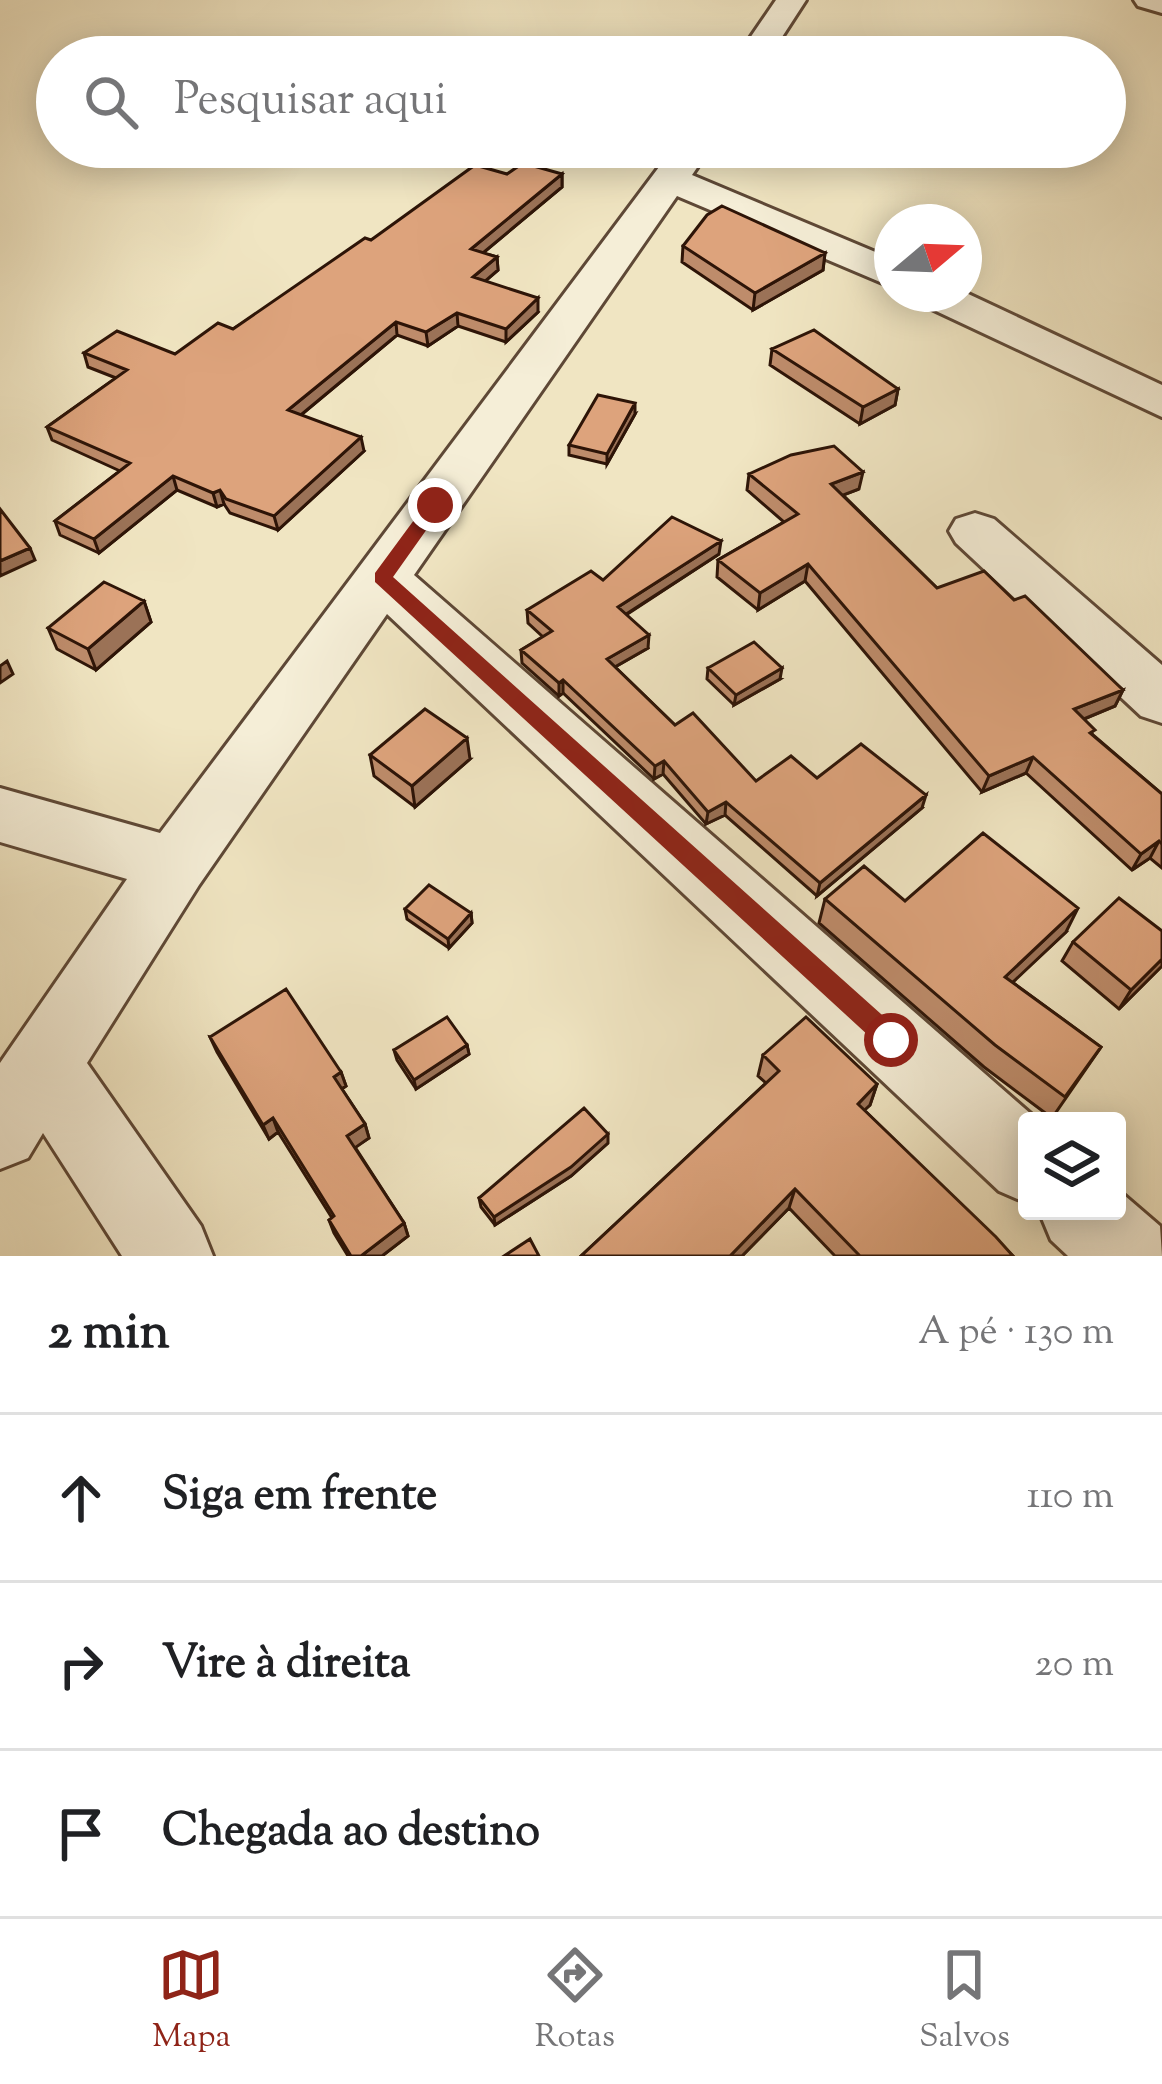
<!DOCTYPE html>
<html lang="pt">
<head>
<meta charset="utf-8">
<style>
  body { margin:0; font-family:"Sorts Mill Goudy",serif; background:#f2f2f2; color:#202124 }
  .controls { position:absolute; right:36px; bottom:36px; display:grid; overflow:hidden; border-radius:12px; box-shadow:0 6px 30px #0003 }
  .controls button { width:108px; height:108px; display:grid; place-items:center; padding:0; border:0; border-bottom:3px solid #e0e0e0; background:#fff; color:#202124; font:60px sans-serif }
  .compass { position:absolute; left:874px; top:204px; width:108px; height:108px; border-radius:50%; background:#fff; box-shadow:0 6px 30px #0003; rotate:71deg }
  .stop { position:absolute; width:36px; height:36px; margin:-27px; border:9px solid #8f2418; border-radius:50%; background:#fff }
  .stop.end { background:#8f2418; border-color:#fff; box-shadow:0 3px 12px #0008 }
  .list { margin:0; padding:0; list-style:none }
  h2 { display:flex; justify-content:space-between; align-items:center; height:156px; margin:0; padding:0 48px; font-size:51px }
  h2 small { font-size:39px; font-weight:400; color:#757577 }
  .list li { display:grid; grid-template-columns:78px 1fr auto; gap:36px; align-items:center; box-sizing:border-box; height:168px; padding:0 48px; border-top:3px solid #e0e0e0 }
  .list b { display:block; font-size:45px; white-space:nowrap }
  .list em { font-size:39px; font-style:normal; color:#757577 }
  .icon { flex:none; width:66px; height:66px; fill:none; stroke:currentColor; stroke-width:2; stroke-linecap:round; stroke-linejoin:round }
  .map { position:relative; flex:none; width:1162px; height:1256px; overflow:hidden }
  .search { position:absolute; background:#fff; box-shadow:0 6px 30px #0003; left:36px; right:36px; top:36px; height:132px; display:flex; align-items:center; gap:30px; box-sizing:border-box; padding:0 42px; border-radius:66px; color:#757577; font-size:45px }
  .sheet { height:660px; background:#fff }
  nav { display:flex; justify-content:space-around; align-items:center; box-sizing:border-box; height:168px; border-top:3px solid #e0e0e0; background:#fff; font-size:33px; color:#757577 }
  nav a { display:grid; justify-items:center; gap:6px }
  nav .on { color:#8f2418 }
  .map>svg:first-child { display:block }
  .lines { fill:none; stroke-linecap:round; stroke-linejoin:round }
  .minor-casing { stroke:#5e4836; stroke-width:6 }
  .minor { fill:#f5eed7; fill-rule:evenodd }
  .wall { fill:#be8c6b; stroke:#2d1407; stroke-width:3 }
  .shaded-wall { fill:#9b7257; stroke:#2d1407; stroke-width:3 }
  .building { fill:#dda37c; stroke:#2d1407; stroke-width:3 }
  .route { fill:#8f2418 }
</style>
</head>
<body>
<div class="map">
<svg width="1162" height="1256" viewBox="0 0 1162 1256">
  <rect width="100%" height="100%" fill="#f0e5c2"/>
  <filter id="stains"><feTurbulence type="fractalNoise" baseFrequency=".00167" numOctaves="4"/><feColorMatrix values="0 0 0 0 .2 0 0 0 0 .09 0 0 0 0 .02 0 0 0 .5 -.17"/></filter>
  <radialGradient id="worn" r=".72"><stop offset=".6" stop-color="#630" stop-opacity="0"/><stop offset="1" stop-color="#630" stop-opacity=".3"/></radialGradient>
  <g class="lines">
    <defs>
      <path id="minor" d="M776,0h30l-37,57h-32z
        M1134,0h28v13l-24,-7z
        M674,147h37l-19,28 200,84v28l-215,-91 -263,379 625,546h-12v82l-28,-12 -612,-577 -188,271 -112,178 114,163 12,30h-91l-79,-123 -15,25 -28,11v-106l127,-184 -127,-37v-54l160,45z
        M964,292l198,93v32l-243,-114 -6,-9z
        M975,513l19,6 168,146v58l-21,-7 -185,-173 -7,-12 7,-12z
        M1117,1189l43,37 2,30h-94l-17,-16 -12,-29h78z"/>
    </defs>
    <use href="#minor" class="minor-casing"/>
    <use href="#minor" class="minor"/>
  </g>
  <path class="wall" d="M507,174h55v13l-79,66 14,4 1,13 -13,11 53,31 -32,30 -48,-16 -30,20 -31,-11 -96,80 63,36 -86,79 -48,-17 -6,-9 -7,3 -40,-17 -78,63 -39,-18 -5,-14 65,-50 -68,-31 -5,-13 69,-49 -28,-11 -4,-14 91,1 58,-25 138,-89z
    M683,246l142,7 -2,17 -70,40 -71,-48z
    M772,349l126,40 -3,16 -35,19 -90,-59z
    M635,414l-28,50 -38,-9v-10z
    M749,474l110,15 -16,6 94,93 77,12 109,90 -8,16 -31,13 9,16 69,59v74l-12,-10 -18,12 -106,-97 -44,19 -177,-211 -47,29 -41,-33 1,-17 66,-38 -37,-32z
    M719,554l-93,61 22,33 -33,19 60,58 81,56 61,-3 105,30 -105,88 -92,-81 -19,9 -43,-50 -9,5 -91,-86 -4,3 -37,-33 -1,-13 22,-13 -15,-14 -1,-13z
    M144,601l7,21 -55,48 -39,-21 -9,-21z
    M708,668l72,11 -46,26 -27,-26z
    M370,755l100,4 -55,48 -41,-31z
    M825,899l80,2 161,31 -54,50 89,65 -49,71 -68,-51 -165,-144z
    M405,909l66,4 1,10 -23,25 -42,-29z
    M1073,942l89,24 -43,43 -57,-48z
    M210,1037l131,35 5,14 -4,3 23,35 4,14 -14,9 49,76 4,13 -26,20h-34l-14,-23 -5,-13 3,-2 -54,-86 -9,7 -52,-87z
    M467,1045l2,9 -53,35 -19,-29 -3,-10z
    M763,1055l114,29 -7,21 -6,5 149,146h-178l-46,-48 -47,48h-161l185,-173 -8,-7z
    M608,1143l-37,33 -76,49 -14,-18 -2,-9z"/>
  <path class="shaded-wall" d="M562,174v13l-90,75 -1,-13z
    M825,253l-2,17 -70,40 2,-17z
    M497,257l1,13 -24,21 -1,-14z
    M538,298v14l-32,30v-13z
    M457,313l1,13 -30,20 -2,-14z
    M396,322l1,13 -107,89 -2,-14z
    M898,389l-3,16 -35,19 3,-17z
    M635,403v11l-28,50v-10z
    M361,437l3,14 -86,79 -4,-14z
    M863,472l-4,17 -31,12 3,-17z
    M173,476l4,14 -78,63 -5,-14z
    M220,490l4,14 -7,3 -4,-14z
    M721,541l-2,13 -102,66 1,-13z
    M30,548l5,12 -35,16v-15z
    M808,564l-3,17 -47,29 2,-17z
    M144,601l7,21 -55,48 -8,-21z
    M649,635l-1,13 -42,24 1,-13z
    M7,661l6,13 -13,9v-17z
    M782,668l-2,11 -46,26 2,-10z
    M563,680v13l-4,3v-13z
    M1123,690l-8,16 -48,20 7,-17z
    M467,738l3,21 -55,48 -3,-21z
    M1033,757l-7,16 -44,19 7,-16z
    M664,761l-1,13 -9,5 1,-13z
    M926,795l-4,13 -105,88 3,-13z
    M726,802l-1,13 -19,9 2,-12z
    M1159,841l-9,17 -18,12 9,-16z
    M1078,908l-12,24 -72,68 11,-23z
    M471,913l1,10 -23,25 -1,-9z
    M1162,959v7l-43,43 12,-19z
    M467,1045l2,9 -53,35 -2,-9z
    M341,1072l5,14 -8,5 -4,-14z
    M877,1084l-7,21 -20,19 8,-20z
    M273,1118l5,14 -9,7 -6,-14z
    M365,1124l4,14 -17,12 -5,-14z
    M608,1134v9l-37,33 -76,49 -1,-8z
    M795,1189l-6,19 -47,48h-12z
    M404,1223l4,13 -26,20h-21z"/>
  <path class="building" d="M523,163l39,11 -91,75 26,8 -24,20 65,21 -32,31 -49,-16 -31,19 -30,-10 -108,88 73,27 -87,79 -48,-17 -6,-9 -7,3 -40,-17 -79,63 -39,-18 75,-58 -83,-36 80,-57 -43,-17 33,-22 58,23 43,-31 15,6 132,-91 6,2 104,-75 32,9z
    M722,206l103,47 -70,40 -72,-47 24,-31z
    M814,330l84,59 -35,18 -91,-58z
    M598,395l37,8 -28,51 -38,-9z
    M834,446l29,26 -32,12 106,104 47,-17 30,29 11,-4 98,94 -49,19 21,21 -5,3 72,61v50l-3,-3 -18,13 -108,-97 -44,19 -181,-212 -48,29 -42,-33 80,-46 -49,-40 42,-19z
    M0,509l30,39 -30,13z
    M672,517l49,24 -103,66 31,28 -42,24 68,66 18,-12 63,68 35,-25 26,22 44,-34 65,51 -106,88 -94,-81 -18,10 -44,-51 -9,5 -92,-86 -4,3 -38,-33 31,-19 -25,-21 64,-39 12,9z
    M104,582l40,19 -56,48 -40,-21z
    M754,642l28,26 -46,27 -28,-27z
    M425,709l42,29 -55,48 -42,-31z
    M983,833l95,75 -73,69 96,70 -36,50 -70,-52 -170,-146 39,-33 41,35z
    M429,885l42,28 -23,26 -43,-30z
    M1119,898l43,33v28l-31,31 -58,-48z
    M286,989l55,83 -7,5 31,47 -18,12 57,87 -43,33h-10l-22,-36 5,-4 -61,-98 -10,7 -53,-88z
    M447,1017l20,28 -53,35 -20,-30z
    M806,1017l71,67 -19,20 138,133 17,19h-153l-65,-67 -65,67h-149l198,-185 -16,-16z
    M584,1108l24,26 -37,33 -77,50 -15,-19z
    M530,1239l9,17h-35z"/>
  <path class="route" d="M428,501l16,4 -51,72 507,454 4,9 -4,8h-18l-507,-466v-9z"/>
  <rect width="100%" height="100%" filter="url(#stains)"/>
  <rect width="100%" height="100%" fill="url(#worn)"/>
</svg>
<div class="controls">
<button><svg class="icon" aria-label="layers" viewBox="0 0 24 24"><path d="M12 4l9 5-9 5-9-5zM3 14l9 5 9-5"/></svg></button>
</div>
<svg class="compass" viewBox="-18 -18 36 36"><path d="M0-13l5 13h-10z" fill="#e53935"/><path d="M0 13l5-13h-10z" fill="#757577"/></svg>
<div class="stop" style="left:891px;top:1040px"></div>
<div class="stop end" style="left:435px;top:505px"></div>
<div class="search"><svg class="icon" aria-label="search" viewBox="0 0 24 24"><circle cx="10" cy="10" r="6"/><path d="M15 15l6 6"/></svg>Pesquisar aqui</div>
</div>
<section class="sheet">
<h2>2 min<small>A pé · 130 m</small></h2>
<ul class="list">
<li><svg class="icon" aria-label="ahead" viewBox="0 0 24 24"><path d="M12 20V5M6 11l6-6 6 6"/></svg><div><b>Siga em frente</b></div><em>110 m</em></li>
<li><svg class="icon" aria-label="right" viewBox="0 0 24 24"><path d="M7 20v-9h11M14 6l5 5-5 5"/></svg><div><b>Vire à direita</b></div><em>20 m</em></li>
<li><svg class="icon" aria-label="arrive" viewBox="0 0 24 24"><path d="M6 21V4h12l-3 4 3 4H6"/></svg><div><b>Chegada ao destino</b></div></li>
</ul>
</section>
<nav>
<a class="on"><svg class="icon" aria-label="map" viewBox="0 0 24 24"><path d="M3 6l6-2 6 2 6-2v14l-6 2-6-2-6 2zM9 4v14M15 6v14"/></svg>Mapa</a>
<a><svg class="icon" aria-label="directions" viewBox="0 0 24 24"><path d="M12 3l9 9-9 9-9-9zM9 14v-3h6M13 9l2 2-2 2"/></svg>Rotas</a>
<a><svg class="icon" aria-label="saved" viewBox="0 0 24 24"><path d="M7 4h10v16l-5-4-5 4z"/></svg>Salvos</a>
</nav>
</body>
</html>
